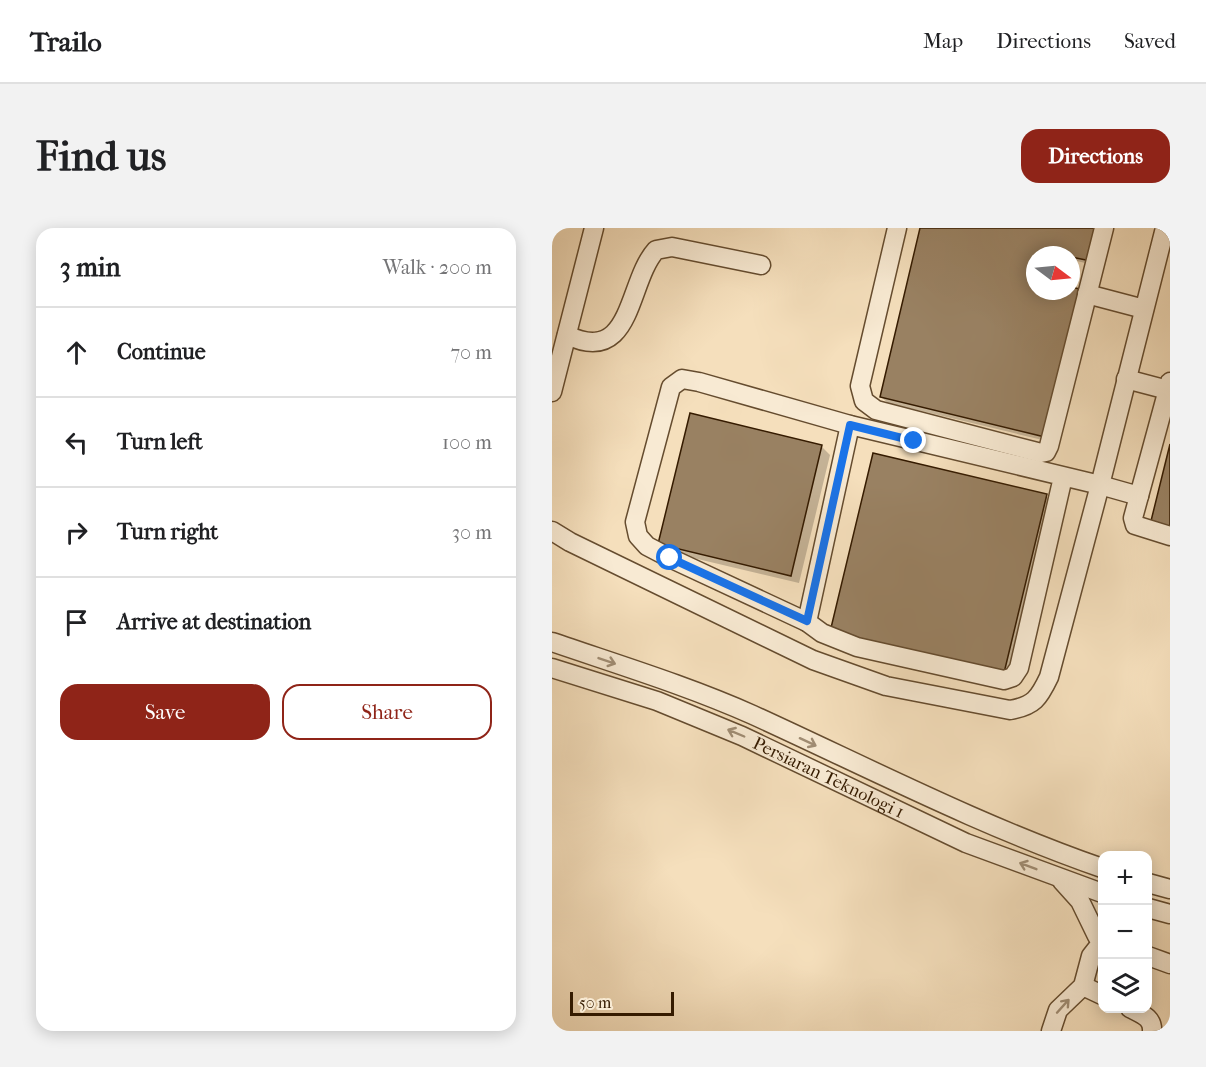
<!DOCTYPE html>
<html lang="en">
<head>
<meta charset="utf-8">
<style>
  body { margin:0; font-family:"IM FELL French Canon",serif; background:#f2f2f2; color:#202124 }
  .controls { position:absolute; right:18px; bottom:18px; display:grid; overflow:hidden; border-radius:12px; box-shadow:0 3px 15px #0003 }
  .controls button { width:54px; height:54px; display:grid; place-items:center; padding:0; border:0; border-bottom:2px solid #e0e0e0; background:#fff; color:#202124; font:30px sans-serif }
  .compass { position:absolute; left:474px; top:18px; width:54px; height:54px; border-radius:50%; background:#fff; box-shadow:0 3px 15px #0003; rotate:106deg }
  .scale { position:absolute; left:18px; bottom:15px; width:104px; box-sizing:border-box; padding-left:6px; border:3px solid #351b00; border-top:0; font-size:16px; line-height:21px; white-space:nowrap; color:#351b00; -webkit-text-stroke:4px #f8ead3; paint-order:stroke }
  .stop { position:absolute; width:18px; height:18px; margin:-14px; border:4px solid #1a73e8; border-radius:50%; background:#fff }
  .stop.end { background:#1a73e8; border-color:#fff; box-shadow:0 2px 6px #0008 }
  .list { margin:0; padding:0; list-style:none }
  h2 { display:flex; justify-content:space-between; align-items:center; height:78px; margin:0; padding:0 24px; font-size:26px }
  h2 small { font-size:20px; font-weight:400; color:#757577 }
  .list li { display:grid; grid-template-columns:39px 1fr auto; gap:18px; align-items:center; box-sizing:border-box; height:90px; padding:0 24px; border-top:2px solid #e0e0e0 }
  .list b { display:block; font-size:22px; white-space:nowrap }
  .list em { font-size:20px; font-style:normal; color:#757577 }
  .actions { display:flex; gap:12px; padding:18px 24px }
  .actions a { flex:1; padding:14px 0; border:2px solid #8f2418; border-radius:18px; text-align:center; font-size:21px; color:#8f2418 }
  .actions .main { background:#8f2418; color:#fff }
  .icon { flex:none; width:33px; height:33px; fill:none; stroke:currentColor; stroke-width:2; stroke-linecap:round; stroke-linejoin:round }
  .map { position:relative; flex:none; width:618px; height:803px; overflow:hidden; border-radius:18px }
  header { display:flex; align-items:center; gap:36px; box-sizing:border-box; height:84px; padding:0 30px; background:#fff; border-bottom:2px solid #e0e0e0 }
  header strong { font-size:28px }
  nav { display:flex; gap:33px; margin-inline-start:auto; font-size:21px }
  .intro { display:flex; align-items:center; justify-content:space-between; box-sizing:border-box; height:144px; padding:0 36px }
  h1 { margin:0; font-size:42px }
  .button { padding:15px 27px; border-radius:18px; background:#8f2418; color:#fff; font-size:21px; font-weight:700 }
  main { display:flex; gap:36px; padding:0 36px }
  aside { flex:1; background:#fff; border-radius:18px; box-shadow:0 3px 15px #0003 }
  .map>svg:first-child { display:block }
  .shadow { fill:#0003 }
  .building { fill:#998162; stroke:#351b00; stroke-width:1.5 }
  .lines { fill:none; stroke-linecap:round; stroke-linejoin:round }
  .minor-casing { stroke:#654c2f; stroke-width:21 }
  .minor { stroke:#f8ead3; stroke-width:18 }
  .oneway { stroke:#a08d74 }
  .route { stroke:#1a73e8; stroke-width:8 }
  .labels { text-anchor:middle; stroke-width:4.5; stroke-linejoin:round; paint-order:stroke }
  .street-label { font-size:18px; fill:#351b00; stroke:#f8ead3 }
</style>
</head>
<body>
<header>
<strong>Trailo</strong>
<nav><a>Map</a><a>Directions</a><a>Saved</a></nav>
</header>
<div class="intro"><h1>Find us</h1><a class="button">Directions</a></div>
<main>
<aside>
<h2>3 min<small>Walk · 200 m</small></h2>
<ul class="list">
<li><svg class="icon" aria-label="ahead" viewBox="0 0 24 24"><path d="M12 20V5M6 11l6-6 6 6"/></svg><div><b>Continue</b></div><em>70 m</em></li>
<li><svg class="icon" aria-label="left" viewBox="0 0 24 24"><path d="M17 20v-9H6M10 6l-5 5 5 5"/></svg><div><b>Turn left</b></div><em>100 m</em></li>
<li><svg class="icon" aria-label="right" viewBox="0 0 24 24"><path d="M7 20v-9h11M14 6l5 5-5 5"/></svg><div><b>Turn right</b></div><em>30 m</em></li>
<li><svg class="icon" aria-label="arrive" viewBox="0 0 24 24"><path d="M6 21V4h12l-3 4 3 4H6"/></svg><div><b>Arrive at destination</b></div></li>
</ul>
<div class="actions"><a class="main">Save</a><a>Share</a></div>
</aside>
<div class="map">
<svg width="618" height="803" viewBox="0 0 618 803">
  <rect width="100%" height="100%" fill="#f5dfbc"/>
  <filter id="stains"><feTurbulence type="fractalNoise" baseFrequency=".00333" numOctaves="4"/><feColorMatrix values="0 0 0 0 .2 0 0 0 0 .09 0 0 0 0 .02 0 0 0 .5 -.17"/></filter>
  <radialGradient id="worn" r=".72"><stop offset=".6" stop-color="#630" stop-opacity="0"/><stop offset="1" stop-color="#630" stop-opacity=".3"/></radialGradient>
  <path class="shadow" d="M370,0h184l-9,38 -20,-5 -6,26v-32h-36v36h36v-2l9,2 -29,151 -163,-39 -7,-6z
    M139,187l131,32 8,8 -31,128 -131,-31 -8,-9z
    M494,268l8,8 -42,177 -172,-42z"/>
  <path class="building" d="M368,0h179l-8,33 -20,-4v-2h-36v36h36v-4l9,2 -35,148 -165,-40z
    M138,185l132,32 -31,131 -133,-32z
    M618,216v86l-20,-5z
    M321,225l174,41 -43,179 -174,-41z"/>
  <g class="lines">
    <defs>
      <g id="minor">
        <path d="M345,0l-37,158 4,15 12,9 165,43 5,-1 3,-6 55,-218"/>
        <path d="M535,66l57,15"/>
        <path d="M15,107c66,32 60,-53 89,-85l16,-3 89,18"/>
        <path d="M574,151l42,11"/>
        <path d="M0,164l42,-164"/>
        <path d="M511,249l-44,191 -6,9 -9,3 -147,-33 -35,-14 -15,-11 -137,-64 -23,-12 -9,-10 -3,-14 36,-135 11,-8 17,3 151,43 250,60 39,11 31,-114"/>
        <path d="M587,268l-6,22 2,7 35,11"/>
        <path d="M0,303l18,11 243,118 73,26 124,24c24,-4 29,-12 39,-33l51,-192 65,-257"/>
        <path d="M255,394l43,-197"/>
        <path d="M0,414c67,23 136,44 201,73 116,53 228,111 349,153"/>
        <path id="s1" d="M0,440l105,33 85,35 224,107 136,50"/>
        <path d="M510,653l18,20 17,35 5,4"/>
        <path d="M596,655l22,6"/>
        <path d="M596,680l22,6"/>
        <path d="M596,728l22,8"/>
        <path d="M531,758l19,9"/>
        <path d="M578,780c11,6 23,9 22,23"/>
        <path d="M499,803l7,-21 25,-24 8,-30 11,-14"/>
      </g>
    </defs>
    <use href="#minor" class="minor-casing"/>
    <use href="#minor" class="minor"/>
  </g>
  <defs><path id="oneway-shaft" d="M-6 0H5M1.5-3L5.5 0L1.5 3" fill="none" stroke-width="1.6" stroke-linecap="round" stroke-linejoin="round" transform="scale(1.5)"/></defs>
  <g class="oneway">
    <use href="#oneway-shaft" transform="translate(55 433) rotate(19)"/>
    <use href="#oneway-shaft" transform="translate(184 505) rotate(-157)"/>
    <use href="#oneway-shaft" transform="translate(256 514) rotate(25)"/>
    <use href="#oneway-shaft" transform="translate(476 638) rotate(-159)"/>
    <use href="#oneway-shaft" transform="translate(511 778) rotate(-48)"/>
  </g>
  <g class="lines">
    <path class="route" d="M118,330l137,63 43,-196 64,16"/>
  </g>
  <g class="labels">
    <g class="street-label">
      <text dy="6" stroke="none"><textPath href="#s1" startOffset="298">Persiaran Teknologi 1</textPath></text>
    </g>
  </g>
  <rect width="100%" height="100%" filter="url(#stains)"/>
  <rect width="100%" height="100%" fill="url(#worn)"/>
</svg>
<div class="controls">
<button>+</button>
<button>−</button>
<button><svg class="icon" aria-label="layers" viewBox="0 0 24 24"><path d="M12 4l9 5-9 5-9-5zM3 14l9 5 9-5"/></svg></button>
</div>
<svg class="compass" viewBox="-18 -18 36 36"><path d="M0-13l5 13h-10z" fill="#e53935"/><path d="M0 13l5-13h-10z" fill="#757577"/></svg>
<div class="scale">50 m</div>
<div class="stop" style="left:118px;top:330px"></div>
<div class="stop end" style="left:362px;top:213px"></div>
</div>
</main>
</body>
</html>
